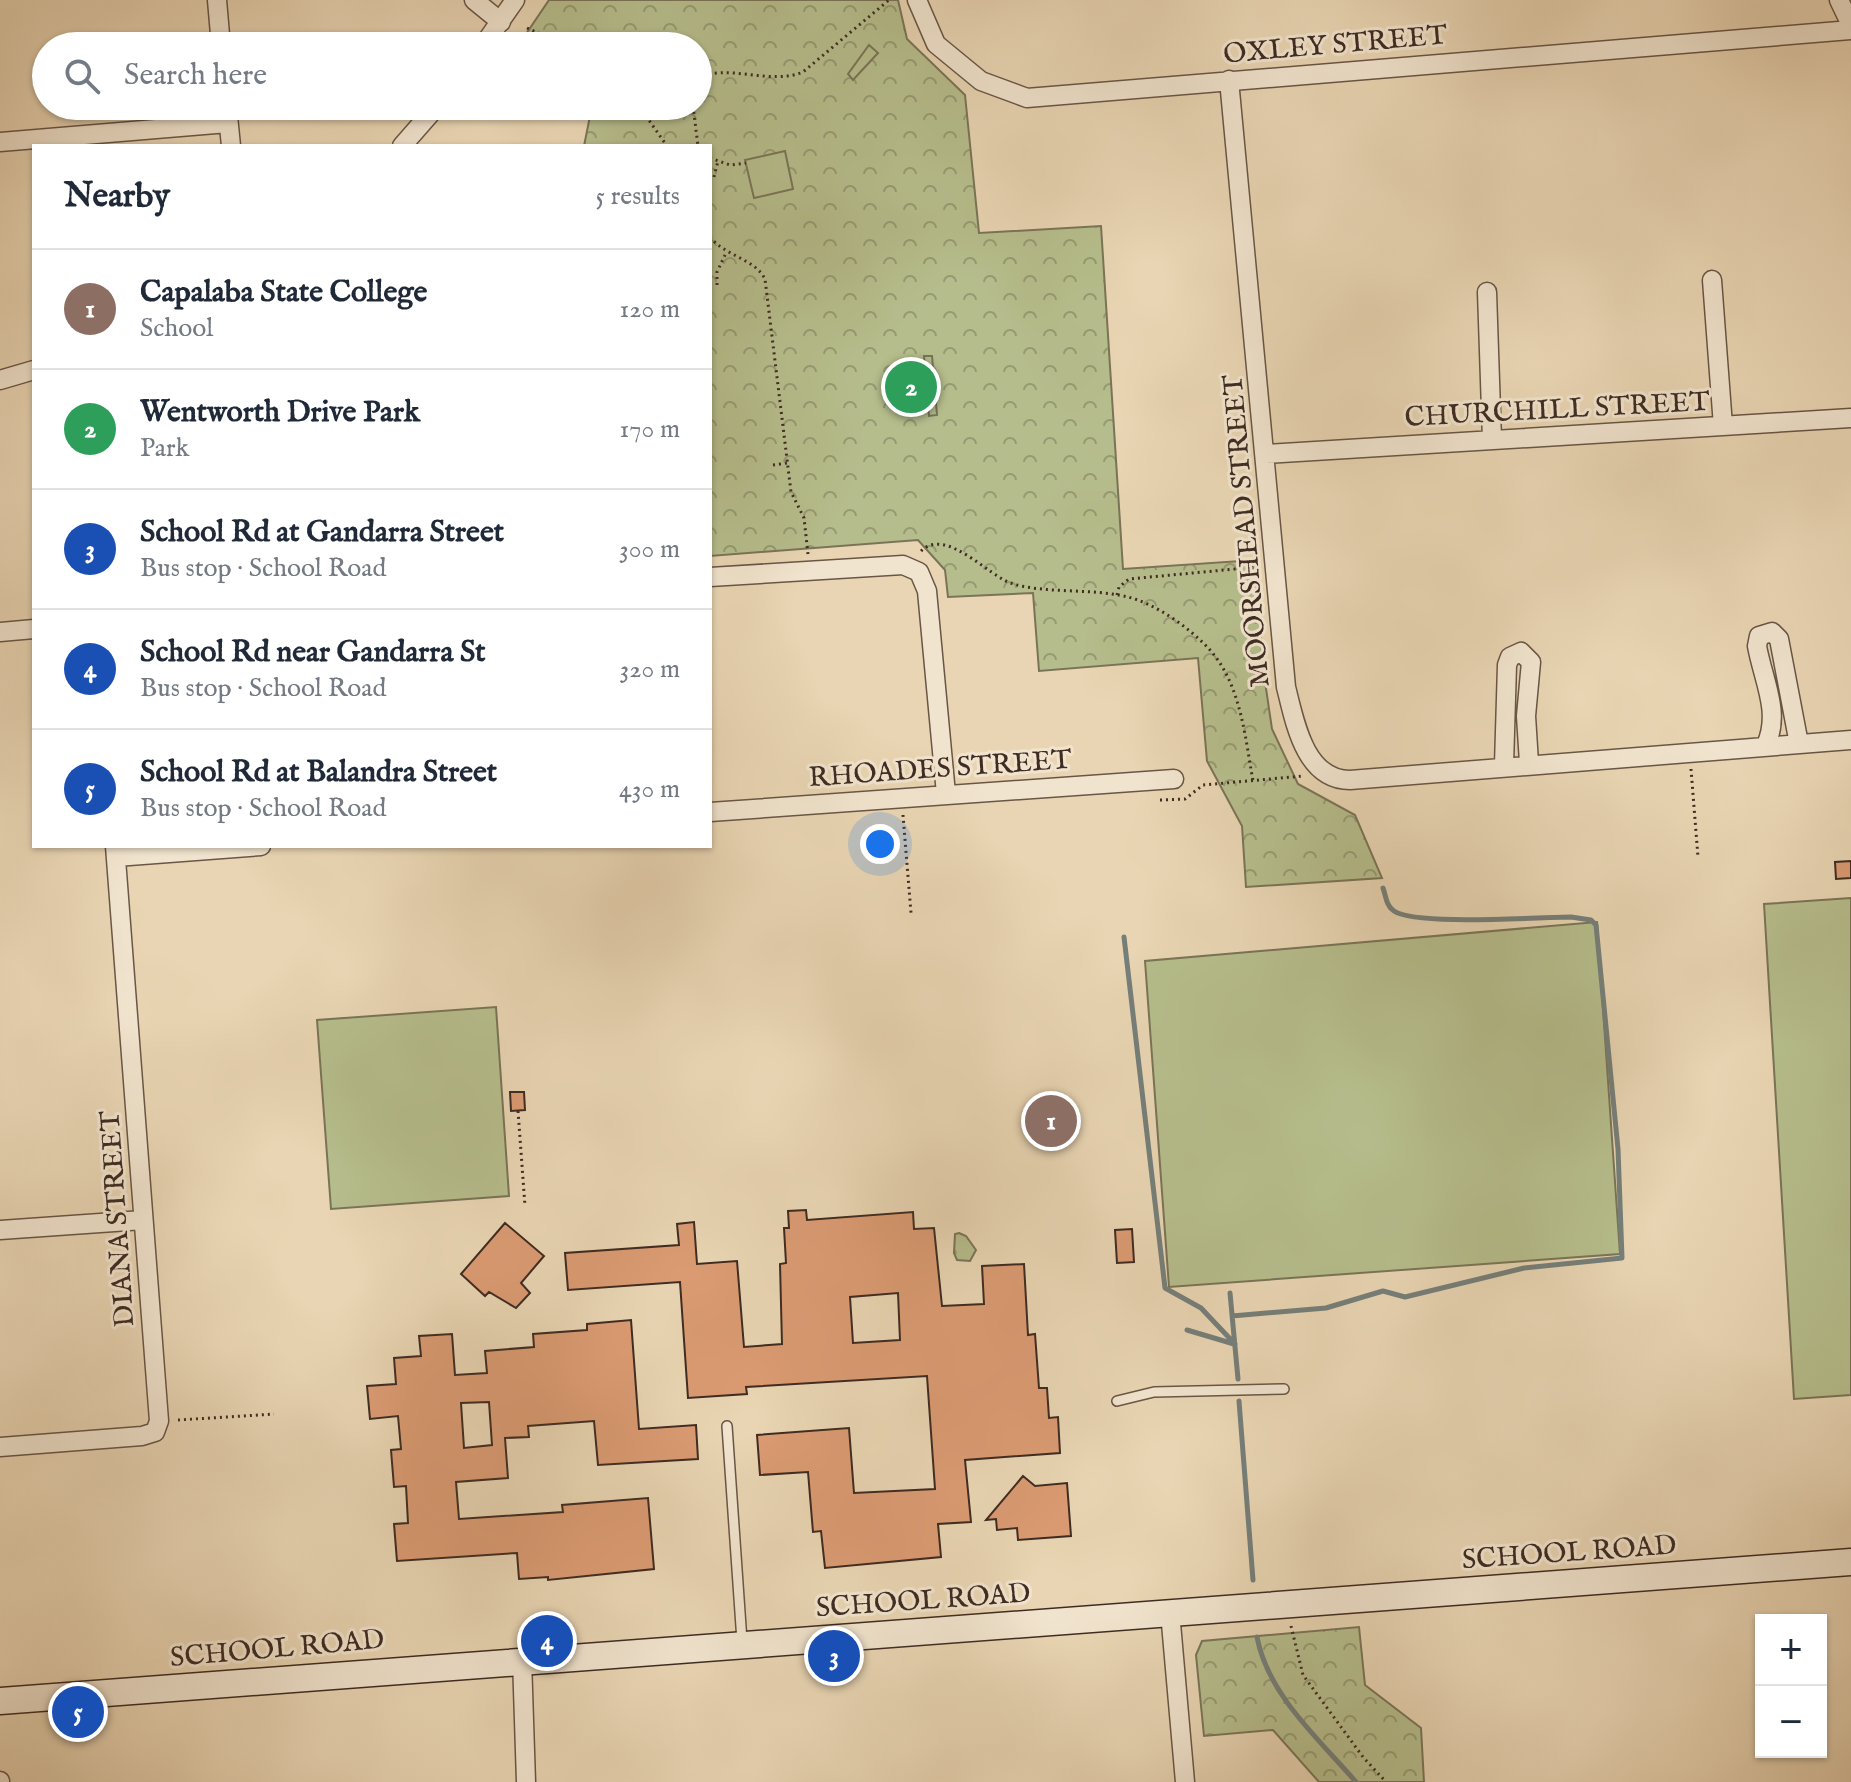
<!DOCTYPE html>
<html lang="en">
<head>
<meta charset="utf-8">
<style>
  body { margin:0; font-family:"IM FELL English",serif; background:#f6f6f7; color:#1f2937 }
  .controls { position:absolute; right:24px; bottom:24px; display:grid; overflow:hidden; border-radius:0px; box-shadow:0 2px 6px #0004 }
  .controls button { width:72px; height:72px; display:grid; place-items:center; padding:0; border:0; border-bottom:2px solid #e0e1e3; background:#fff; color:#1f2937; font:40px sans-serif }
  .you { position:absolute; left:880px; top:844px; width:28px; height:28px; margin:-20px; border:6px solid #fff; border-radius:50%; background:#1a73e8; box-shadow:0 0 0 12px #1a73e833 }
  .badge { display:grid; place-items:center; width:52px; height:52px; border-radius:50%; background:#2563eb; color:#fff; font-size:26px; font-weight:700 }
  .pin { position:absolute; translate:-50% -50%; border:4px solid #fff; box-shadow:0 2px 8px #0006 }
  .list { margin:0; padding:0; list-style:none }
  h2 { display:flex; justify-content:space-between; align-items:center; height:104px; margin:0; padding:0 32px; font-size:34px }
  h2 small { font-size:26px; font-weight:400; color:#747a83 }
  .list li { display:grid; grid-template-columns:52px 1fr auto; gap:24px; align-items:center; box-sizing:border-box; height:120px; padding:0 32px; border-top:2px solid #e0e1e3 }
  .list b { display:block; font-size:30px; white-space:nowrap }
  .list p { margin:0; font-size:26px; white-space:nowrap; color:#747a83 }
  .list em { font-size:26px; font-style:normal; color:#747a83 }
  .icon { flex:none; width:44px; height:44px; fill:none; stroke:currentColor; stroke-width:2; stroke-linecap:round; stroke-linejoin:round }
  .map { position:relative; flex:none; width:1851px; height:1782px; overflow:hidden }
  .search { position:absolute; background:#fff; box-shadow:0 2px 6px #0004; left:32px; top:32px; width:680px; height:88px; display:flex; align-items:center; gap:20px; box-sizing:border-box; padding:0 28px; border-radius:44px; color:#747a83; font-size:30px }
  .panel { position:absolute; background:#fff; box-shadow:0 2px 6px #0004; left:32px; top:144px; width:680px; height:704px; border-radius:0px }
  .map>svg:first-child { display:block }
  .park { fill:url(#park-crowns); stroke:#7a7457; stroke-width:2 }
  .garden { fill:#b6bd8c; stroke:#7a7457; stroke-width:2 }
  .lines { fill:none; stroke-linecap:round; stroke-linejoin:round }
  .stream { stroke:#757f7a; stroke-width:5 }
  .building { fill:#db9b73; stroke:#3e2b22; stroke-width:2; fill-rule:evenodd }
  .lane-casing { stroke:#695646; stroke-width:12 }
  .street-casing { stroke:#695646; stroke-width:21 }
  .secondary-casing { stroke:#3e2b22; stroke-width:29 }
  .path { stroke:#3e2b22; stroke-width:3; stroke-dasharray:2 4; stroke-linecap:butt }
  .lane { stroke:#f1e4ce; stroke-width:9 }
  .street { stroke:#f1e4ce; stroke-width:18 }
  .secondary { stroke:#f1e4ce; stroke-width:26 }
  .labels { text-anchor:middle; stroke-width:6; stroke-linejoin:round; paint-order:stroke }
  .street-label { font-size:28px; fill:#3e2b22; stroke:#f1e4ce }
</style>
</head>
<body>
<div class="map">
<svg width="1851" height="1782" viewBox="0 0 1851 1782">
  <defs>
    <pattern id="park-crowns" width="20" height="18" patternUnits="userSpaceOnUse" patternTransform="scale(2)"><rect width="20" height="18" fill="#b6bd8c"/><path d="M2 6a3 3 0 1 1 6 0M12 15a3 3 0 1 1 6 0" fill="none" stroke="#959a72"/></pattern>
  </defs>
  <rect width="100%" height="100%" fill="#e9d5b3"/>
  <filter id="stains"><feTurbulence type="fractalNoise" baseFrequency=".0025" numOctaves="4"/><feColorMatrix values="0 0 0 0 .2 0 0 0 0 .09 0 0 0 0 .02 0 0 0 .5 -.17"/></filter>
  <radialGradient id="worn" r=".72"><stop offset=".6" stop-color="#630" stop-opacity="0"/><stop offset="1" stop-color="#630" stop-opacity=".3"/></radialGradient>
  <path class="park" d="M549,0h349l9,39 58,56 14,138 122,-7 22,343 132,-9 8,108 9,61 26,55 57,31 27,63 -136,9 -4,-61 -35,-65 -9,-103 -159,13 -6,-78 -85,4 -3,-27 -27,-30 -208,16v-410h-126l8,-40h106v-60h-161l-13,-9z
    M959,1233l7,3 10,14 -6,11 -13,-1 -3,-7 1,-19z
    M1359,1627l6,58 56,43 3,54h-105l-46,-52 -69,6 -8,-81 6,-14z"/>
  <path class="garden" d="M869,45l9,8 -25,27 -5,-6z
    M785,151l8,38 -39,9 -9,-38z
    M924,356h8l5,59 -8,1z
    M1851,898v497l-57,4 -30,-495z
    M1597,922l23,332 -451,33 -24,-326z
    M496,1007l13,189 -178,13 -14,-189z"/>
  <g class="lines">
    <path class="stream" d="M1124,937l41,351 36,20 34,36
      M1230,1293l8,86
      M1232,1316l94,-8 57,-17 22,6 119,-29 98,-10 -4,-109 -22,-224 -5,-5 -20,-3c-34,0 -155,9 -177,-6 -8,-5 -8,-15 -11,-23
      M1187,1330l47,14
      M1239,1401l14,179
      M1257,1637c11,58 62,102 99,145"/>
  </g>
  <path class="building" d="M1851,861v17l-15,1 -1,-17z
    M510,1092h14l1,18 -14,1z
    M806,1210l1,10 106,-8 1,17 20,-1 8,78 42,-2 -2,-38 42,-2 4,71 7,-1 4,54h8l2,30 9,-1 2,36 -95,7 6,62 -33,2 3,33 -116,11 -4,-37 -8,1 -5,-60 -48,3 -3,-40 92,-7 5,65 81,-4 -8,-113 -181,11 1,7 -59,4 -8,-116 -112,8 -3,-37 114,-8 -2,-21 17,-2 3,42 40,-3 7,86 38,-3 -2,-80 6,-1 -2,-35h5l-1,-17zM898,1293l2,47 -47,3 -3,-46z
    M505,1223l39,33 -23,27 9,10 -14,15 -27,-16 -4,4 -24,-22z
    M1132,1229l2,33 -17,1 -2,-33z
    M631,1320l8,109 57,-4 2,34 -100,6 -4,-44 -66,5 1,11 -24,1 3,40 -52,4 3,37 104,-7 -1,-7 86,-7 6,71 -106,11v-3l-29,2 -2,-26 -120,8 -3,-37 14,-1 -2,-37 -12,1 -3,-37 10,-1 -3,-33 -28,3 -3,-33 29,-2 -2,-26 27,-2 -2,-20 33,-2 3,41 32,-2 -2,-22 49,-4 -1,-13 54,-4v-6zM489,1402l3,43 -28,3 -3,-45z
    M1023,1476l12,10 32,-3 4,53 -53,4 -1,-12 -20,2 -1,-11 -10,1z"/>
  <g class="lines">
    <defs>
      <path id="lane" d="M1117,1401l37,-9 130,-3
        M727,1426l15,215"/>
      <path id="street" d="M217,0l4,46
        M474,0l27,22
        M917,0l19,44 45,37 46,17 824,-68
        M1839,0l12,25
        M483,46l32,-46
        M1229,80l57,607c9,36 19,93 64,93l501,-40
        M227,106l4,40
        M0,142l228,-19
        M402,146l35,-40
        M1712,280l11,146
        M1487,292l5,148
        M0,380l34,-10
        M1266,454l585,-36
        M710,577l193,-12 16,7 8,19 19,203
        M0,632l34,-3
        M1766,745c15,-33 -3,-65 -9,-99l2,-10 13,-4 7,7 20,105
        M1504,765l3,-100 3,-8 11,-5 10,10 -5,54 3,47
        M710,812l464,-33
        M116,857l145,-11
        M0,1230l143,-10
        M0,1447l142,-11 13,-4 4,-11 -44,-575
        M1170,1612l15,170
        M522,1659l4,123
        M0,1781v1"/>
      <path id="secondary" d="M0,1701l1851,-139"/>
    </defs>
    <use href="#lane" class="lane-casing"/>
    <use href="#street" class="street-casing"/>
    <use href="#secondary" class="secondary-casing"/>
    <path class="path" d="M527,28l40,18
      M698,79c25,-17 72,7 105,-7l86,-72
      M639,106l28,40
      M693,106l5,40
      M651,119l15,-13
      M710,158l20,7 16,-2
      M714,177l4,-16
      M710,237c15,19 45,22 55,42l26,213 13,26 4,36
      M717,285v-13l9,-19
      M773,465l14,-2
      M921,551c25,-25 68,26 92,33 36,10 79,4 115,13 28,7 62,31 82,53 31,35 35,87 43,131
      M1117,595l2,-8 10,-8 127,-12
      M1691,769l7,88
      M1160,800l25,-1 18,-14 100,-9
      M903,815l8,98
      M518,1111l7,95
      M178,1420l96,-6
      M1291,1626l12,49 60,82 23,25"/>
    <use href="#lane" class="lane"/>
    <use href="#street" class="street"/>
    <use href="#secondary" class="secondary"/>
  </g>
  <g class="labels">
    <g class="street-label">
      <text transform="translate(1335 43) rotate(-5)" y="10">OXLEY STREET</text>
      <text transform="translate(1557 408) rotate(-3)" y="10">CHURCHILL STREET</text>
      <text transform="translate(1245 531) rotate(-95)" y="10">MOORSHEAD STREET</text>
      <text transform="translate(940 767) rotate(-4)" y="10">RHOADES STREET</text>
      <text transform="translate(116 1219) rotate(-94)" y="10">DIANA STREET</text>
      <text transform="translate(1569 1551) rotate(-4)" y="10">SCHOOL ROAD</text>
      <text transform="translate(923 1599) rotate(-4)" y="10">SCHOOL ROAD</text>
      <text transform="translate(277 1647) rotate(-5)" y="10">SCHOOL ROAD</text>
    </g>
  </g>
  <rect width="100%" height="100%" filter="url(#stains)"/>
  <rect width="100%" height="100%" fill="url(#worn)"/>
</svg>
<div class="controls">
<button>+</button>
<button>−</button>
</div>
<div class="you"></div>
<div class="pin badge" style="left:1051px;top:1121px;background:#8d6e63">1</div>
<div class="pin badge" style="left:911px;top:387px;background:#2e9e5b">2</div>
<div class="pin badge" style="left:834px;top:1656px;background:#1a4fb4">3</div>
<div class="pin badge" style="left:547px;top:1641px;background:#1a4fb4">4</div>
<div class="pin badge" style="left:78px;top:1712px;background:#1a4fb4">5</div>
<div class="search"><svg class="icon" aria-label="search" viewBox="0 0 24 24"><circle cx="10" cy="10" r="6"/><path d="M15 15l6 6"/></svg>Search here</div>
<section class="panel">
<h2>Nearby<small>5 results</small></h2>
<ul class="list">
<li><span class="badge" style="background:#8d6e63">1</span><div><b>Capalaba State College</b><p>School</p></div><em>120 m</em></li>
<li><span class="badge" style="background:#2e9e5b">2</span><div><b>Wentworth Drive Park</b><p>Park</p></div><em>170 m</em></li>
<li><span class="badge" style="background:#1a4fb4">3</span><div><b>School Rd at Gandarra Street</b><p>Bus stop · School Road</p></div><em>300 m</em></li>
<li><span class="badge" style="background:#1a4fb4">4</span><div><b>School Rd near Gandarra St</b><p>Bus stop · School Road</p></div><em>320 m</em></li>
<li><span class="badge" style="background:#1a4fb4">5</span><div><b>School Rd at Balandra Street</b><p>Bus stop · School Road</p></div><em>430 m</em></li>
</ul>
</section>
</div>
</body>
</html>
